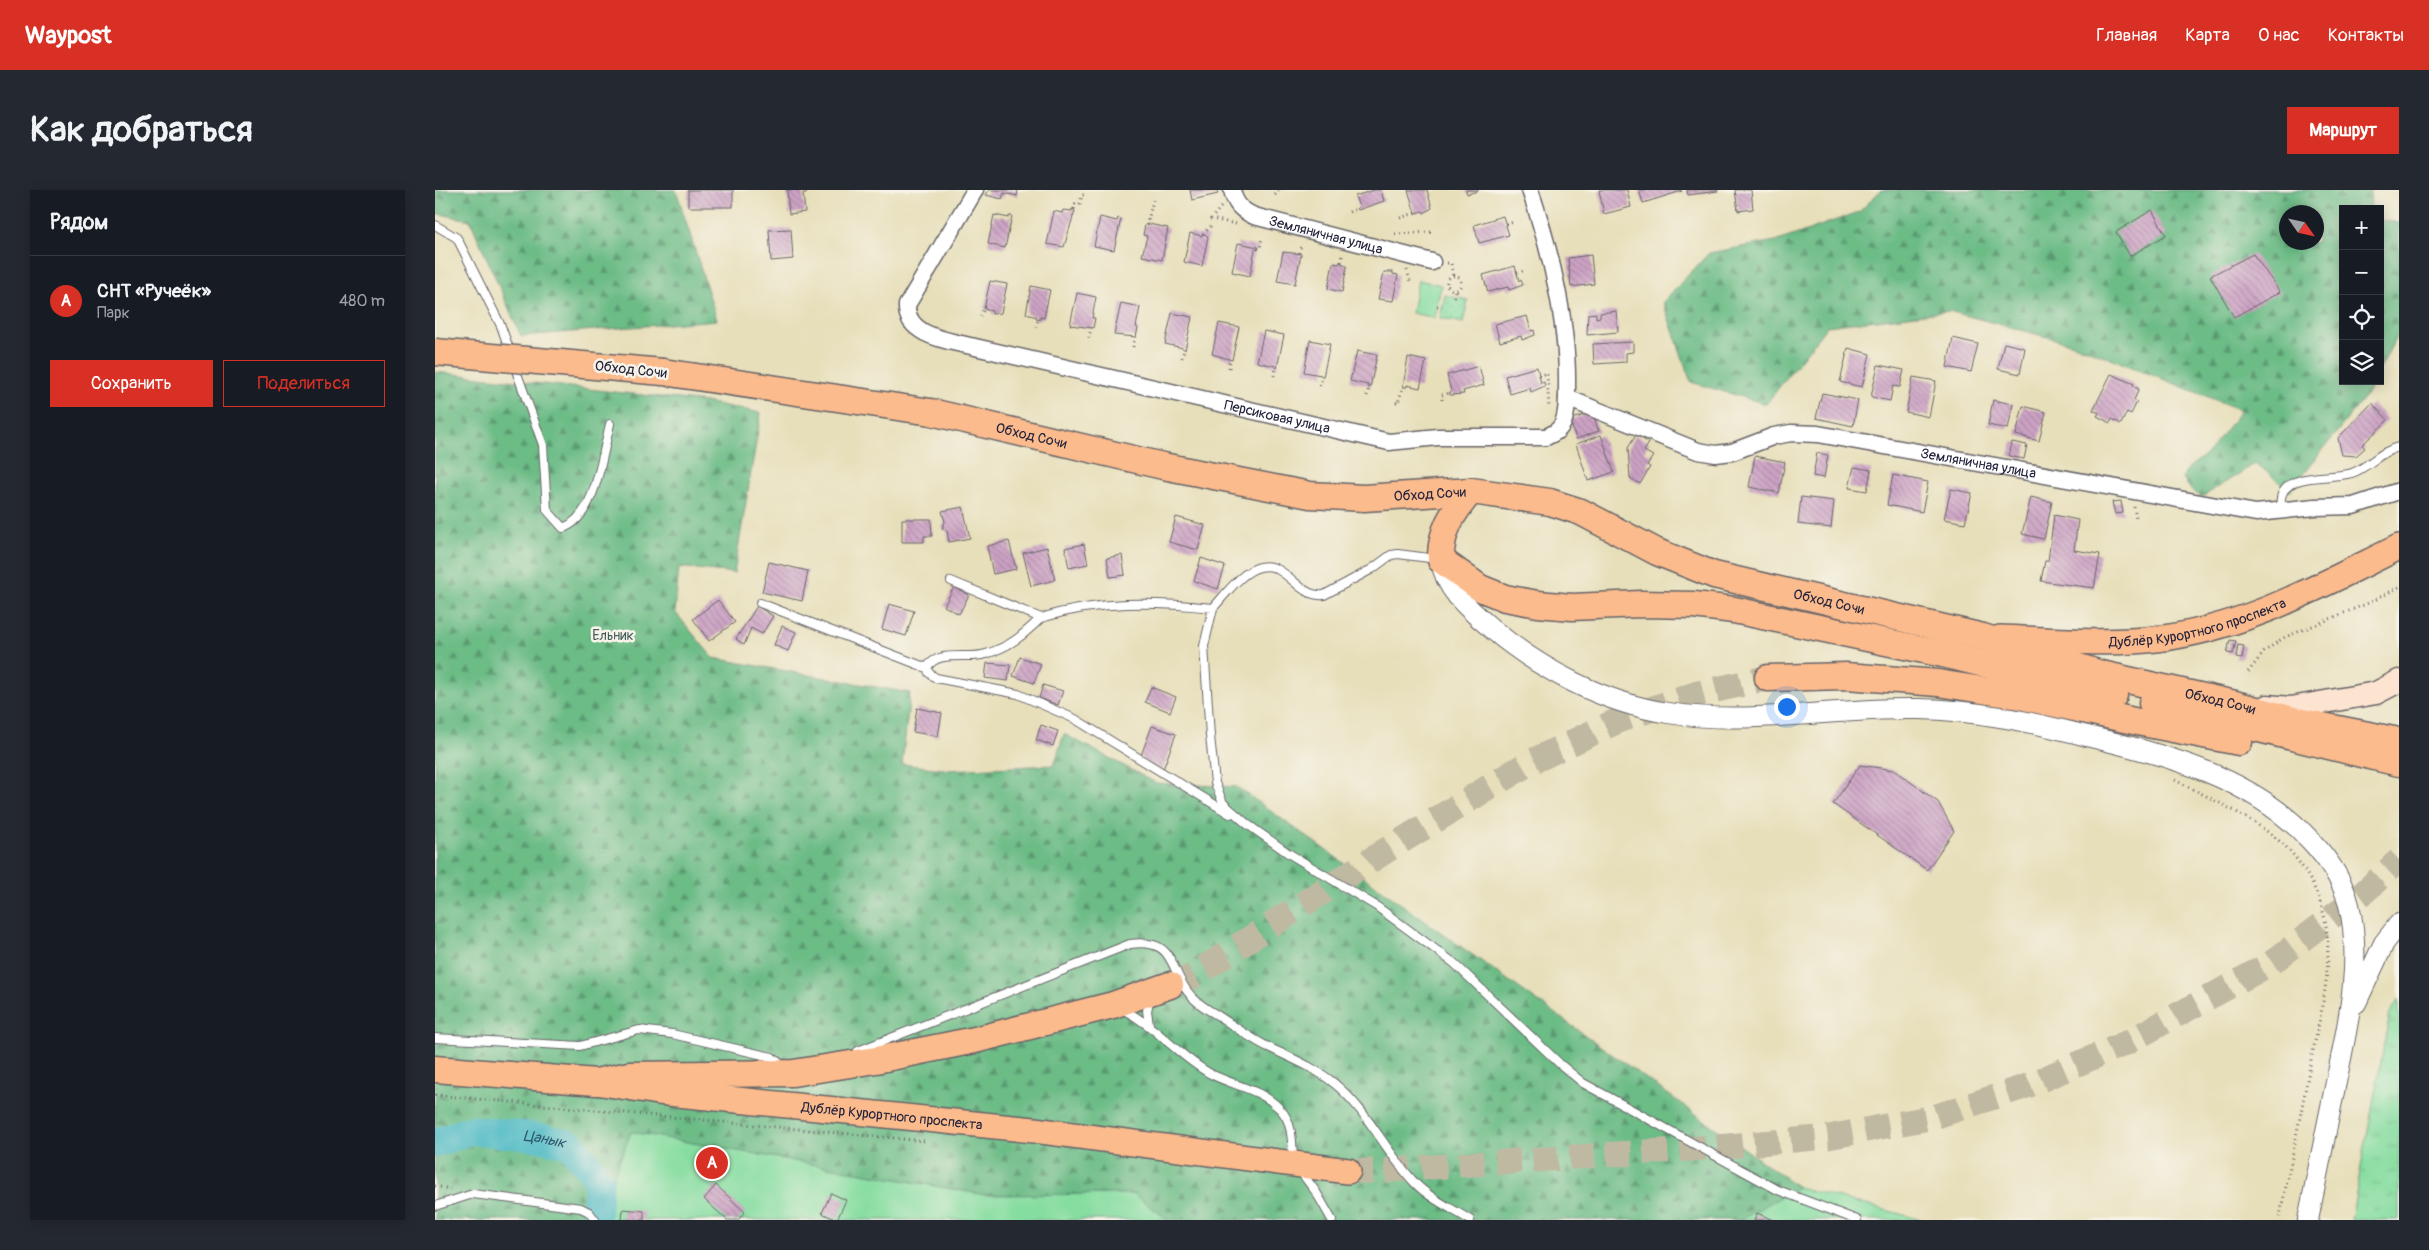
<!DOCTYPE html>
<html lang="ru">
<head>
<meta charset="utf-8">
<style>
  body { margin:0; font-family:Pangolin,sans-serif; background:#242831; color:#f1f3f6 }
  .controls { position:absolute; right:15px; top:15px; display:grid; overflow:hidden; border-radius:0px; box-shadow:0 2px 12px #0003 }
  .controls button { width:45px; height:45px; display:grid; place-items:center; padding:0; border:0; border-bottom:1px solid #363941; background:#171b24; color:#f1f3f6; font:25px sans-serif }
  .compass { position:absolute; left:1844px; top:15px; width:45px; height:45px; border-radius:50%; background:#171b24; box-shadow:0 2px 12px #0003; rotate:124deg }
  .you { position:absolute; left:1351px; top:516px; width:18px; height:18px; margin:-12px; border:4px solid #fff; border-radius:50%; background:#1a73e8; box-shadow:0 0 0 8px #1a73e833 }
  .badge { display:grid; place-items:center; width:32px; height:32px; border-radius:50%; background:#d93025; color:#fff; font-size:16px; font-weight:700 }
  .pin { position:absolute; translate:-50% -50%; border:2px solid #fff; box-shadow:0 1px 5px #0006 }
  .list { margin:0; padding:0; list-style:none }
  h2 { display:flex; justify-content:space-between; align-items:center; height:65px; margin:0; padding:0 20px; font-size:21px }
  h2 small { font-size:16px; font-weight:400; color:#9ea1a6 }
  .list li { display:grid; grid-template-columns:32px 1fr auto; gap:15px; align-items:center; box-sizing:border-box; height:90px; padding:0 20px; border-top:1px solid #363941 }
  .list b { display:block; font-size:19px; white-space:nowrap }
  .list p { margin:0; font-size:16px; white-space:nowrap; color:#9ea1a6 }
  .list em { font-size:16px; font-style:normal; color:#9ea1a6 }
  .actions { display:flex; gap:10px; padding:15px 20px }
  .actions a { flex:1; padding:11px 0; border:1px solid #d93025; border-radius:0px; text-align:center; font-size:18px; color:#d93025 }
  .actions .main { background:#d93025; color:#fff }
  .icon { flex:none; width:28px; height:28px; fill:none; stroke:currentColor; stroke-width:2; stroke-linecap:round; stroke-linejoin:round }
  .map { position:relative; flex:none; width:1964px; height:1030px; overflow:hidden; border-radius:0px }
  header { display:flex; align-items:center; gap:30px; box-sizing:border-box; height:70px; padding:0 25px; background:#d93025; color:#fff }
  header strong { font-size:24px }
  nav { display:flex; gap:28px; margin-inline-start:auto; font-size:18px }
  .intro { display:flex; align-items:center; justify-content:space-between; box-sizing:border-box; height:120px; padding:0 30px }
  h1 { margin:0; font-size:35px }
  .button { padding:12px 22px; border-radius:0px; background:#d93025; color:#fff; font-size:18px; font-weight:700 }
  main { display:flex; gap:30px; padding:0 30px }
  aside { flex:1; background:#171b24; border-radius:0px; box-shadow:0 2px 12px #0003 }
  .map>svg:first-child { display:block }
  .grass { fill:url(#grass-tufts); stroke:#54806e }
  .forest { fill:url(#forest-firs); stroke:#476f60; fill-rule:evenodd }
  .park { fill:url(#park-dots); stroke:#54806e }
  .garden { fill:#86dda0; stroke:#54806e }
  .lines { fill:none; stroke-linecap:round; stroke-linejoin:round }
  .river { stroke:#4bb9c4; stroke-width:29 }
  .building { fill:url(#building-back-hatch) }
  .primary-tunnel { stroke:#c0b9a1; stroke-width:25; stroke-dasharray:25 12; stroke-linecap:butt }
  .trunk-tunnel { stroke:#c0b9a1; stroke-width:26; stroke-dasharray:26 13; stroke-linecap:butt }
  .service-casing { stroke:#676467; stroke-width:10 }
  .minor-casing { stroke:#676467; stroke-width:19 }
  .tertiary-casing { stroke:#676467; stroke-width:22 }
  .secondary-casing { stroke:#676467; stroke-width:25 }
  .primary-casing { stroke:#676467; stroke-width:28 }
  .trunk-casing { stroke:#676467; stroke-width:29 }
  .path { stroke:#676467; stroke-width:3; stroke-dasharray:1 4; stroke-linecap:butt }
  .service { stroke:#fff; stroke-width:8 }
  .minor { stroke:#fff; stroke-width:16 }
  .tertiary { stroke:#fff; stroke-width:20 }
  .secondary { stroke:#fde4d1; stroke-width:22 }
  .primary { stroke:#fbbb8d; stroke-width:25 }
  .trunk { stroke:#fbbb8d; stroke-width:26 }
  .trunk-bridge-casing { stroke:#676467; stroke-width:29; stroke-linecap:butt }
  .trunk-bridge { stroke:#fbbb8d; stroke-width:26 }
  .labels { text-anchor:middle; stroke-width:5; stroke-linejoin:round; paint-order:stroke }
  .street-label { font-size:14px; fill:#22223b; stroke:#f7f3e8 }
  .park-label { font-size:14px; fill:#405a59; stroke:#f7f3e8 }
  .water-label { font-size:15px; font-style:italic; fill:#30576b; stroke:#f7f3e8 }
</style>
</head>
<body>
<header>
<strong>Waypost</strong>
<nav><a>Главная</a><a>Карта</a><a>О нас</a><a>Контакты</a></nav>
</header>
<div class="intro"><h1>Как добраться</h1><a class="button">Маршрут</a></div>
<main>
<aside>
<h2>Рядом<small></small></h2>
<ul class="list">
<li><span class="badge">A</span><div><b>СНТ «Ручеёк»</b><p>Парк</p></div><em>480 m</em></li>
</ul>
<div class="actions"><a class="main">Сохранить</a><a>Поделиться</a></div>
</aside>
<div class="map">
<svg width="1964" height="1030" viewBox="0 0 1964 1030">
  <defs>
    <pattern id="grass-tufts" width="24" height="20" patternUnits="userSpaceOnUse" patternTransform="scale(1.25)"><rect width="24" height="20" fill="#86dda0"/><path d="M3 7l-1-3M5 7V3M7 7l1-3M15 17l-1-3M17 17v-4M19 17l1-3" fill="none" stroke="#73bd8b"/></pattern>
    <pattern id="forest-firs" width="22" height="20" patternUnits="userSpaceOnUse" patternTransform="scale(1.25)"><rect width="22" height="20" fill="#6cbc86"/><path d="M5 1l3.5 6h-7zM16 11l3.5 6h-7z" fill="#58986f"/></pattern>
    <pattern id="park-dots" width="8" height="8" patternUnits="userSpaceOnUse" patternTransform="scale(1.25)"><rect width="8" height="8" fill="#86dda0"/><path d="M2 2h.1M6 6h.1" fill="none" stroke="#73bd8b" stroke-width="1.8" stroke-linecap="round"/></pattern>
    <pattern id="building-back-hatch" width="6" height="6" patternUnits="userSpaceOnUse" patternTransform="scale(1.25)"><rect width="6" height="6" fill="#cda3c5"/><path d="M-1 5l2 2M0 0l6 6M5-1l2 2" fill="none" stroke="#a684a1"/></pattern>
  </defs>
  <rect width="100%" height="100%" fill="#f7f3e8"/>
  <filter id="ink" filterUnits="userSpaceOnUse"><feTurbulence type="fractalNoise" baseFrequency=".02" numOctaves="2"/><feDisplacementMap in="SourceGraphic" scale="10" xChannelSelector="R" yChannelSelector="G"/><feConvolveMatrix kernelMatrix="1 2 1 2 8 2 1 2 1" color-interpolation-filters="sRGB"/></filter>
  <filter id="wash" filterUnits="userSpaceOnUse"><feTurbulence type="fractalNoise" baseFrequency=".0096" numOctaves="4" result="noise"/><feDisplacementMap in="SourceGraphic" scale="20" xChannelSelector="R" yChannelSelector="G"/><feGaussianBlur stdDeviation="1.12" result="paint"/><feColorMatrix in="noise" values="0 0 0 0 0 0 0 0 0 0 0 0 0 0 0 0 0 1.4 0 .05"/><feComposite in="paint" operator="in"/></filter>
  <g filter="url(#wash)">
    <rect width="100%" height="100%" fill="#e7dfba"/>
    <path class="grass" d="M1964,809v221h-48l39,-207z"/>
    <path class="forest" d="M0,0h241l41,130 -196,16 -51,-116 -35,-7z
      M1446,0h489l1,19h-28v172h31l-7,13 -77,97 -34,-28 -54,34 -10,-6 -9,-12 3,-9 23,-18 32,-42 -167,-66 -125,-33 -122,15 -61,78 -75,-22 -28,-80 46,-49 72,-13 78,-28zM1852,22h30v30h-30z
      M1945,30l19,3v108l-19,38z
      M0,182l270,30 56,11 -27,160 -55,-6 -4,45 38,46 197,35 -8,71 48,6 104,-5 10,-31 92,49 81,4 561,400 -58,33h-572l-34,-26 -149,1 -354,-63 -24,62 -2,26h-170z"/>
    <path class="park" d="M1010,105l23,5 -5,23 -23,-5z"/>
    <path class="garden" d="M983,90l23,5 -6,33 -23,-5z
      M196,942l354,63 149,-1 34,26h-563l2,-26z
      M1363,997l125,33h-183z"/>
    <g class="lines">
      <path class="river" id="s1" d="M0,953l36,-13 66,7 33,7 29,36 -3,40"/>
    </g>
    <g id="blocks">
      <path class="building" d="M253,0h45v17h-45z
        M352,0h19l1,3h-4l2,19 -16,2z
        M554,0h29l-1,6 -13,-3 -2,6 -16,-4z
        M755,0h27l1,4 -26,6z
        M939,0h7l3,11 -26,9 -1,-2 2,-1 -4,-11z
        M973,0h19l5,18 -8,5 -1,-2 -8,2z
        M1031,0h12v1l-11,3z
        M1164,0h28l4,17 -27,7z
        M1204,0h42l1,1 -39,12z
        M1252,0h31v1l-30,4z
        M1300,0h16l2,19 -15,2z
        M637,19l3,1 -11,37 -17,-3 7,-33 8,2 1,-3 9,1z
        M1717,20l14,25 -36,21 -14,-24z
        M559,25l15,3v-2h3l-7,32 -17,-4z
        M1068,26l6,19 -30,8 -5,-18z
        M665,27l17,4 1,-3 3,1 -7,31 -20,-4z
        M714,34l19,4 -6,32 -20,-4 5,-20 -4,-1 2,-10z
        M356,39l2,30 -22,2 -2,-31z
        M755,43l12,3v-2h3l3,3 -6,29 -18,-4z
        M803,53l20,4v3l-3,-1 -5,27 -18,-4z
        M848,62l18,2 -6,30 -18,-3z
        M1818,64l27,38 -46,25 -24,-41z
        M1156,65l3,29 -23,3 -3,-29z
        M905,72l7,4 -5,26 -14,-3 5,-26 6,1z
        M1080,76l4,15 2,-1 2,5 -14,5 -1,-3 -20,5 -5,-17z
        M949,82h9v2l5,1 -5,26 -15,-2z
        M555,91l17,3 -6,29 -9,1v-3l-8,-2z
        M596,96l19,4 -6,28 -4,-1v3l-4,-1 1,-2 -11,-3z
        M642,103l19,4 -4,21h3l-2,10 -23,-3z
        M686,113l19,4 -4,20 2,1 -2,9 -22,-2z
        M1181,121l2,21 -31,3 1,-21 8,-1v5l4,-1v-4z
        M737,123l20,4 -7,33 -2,-2 -18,-4z
        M1092,126l4,15 3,-1 1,5 -13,5 -1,-4 -21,6 -5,-18z
        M784,133l20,4 -7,33 -20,-6z
        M829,141l20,4 -7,33 -2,-2 -18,-4z
        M1518,148l25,6 -7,28 -24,-5z
        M875,150l20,4 -7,33 -2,-2 -17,-3z
        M1198,152v10l-7,1v9l-32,2 -1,-20z
        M1569,153l21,5 -5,26 -22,-5z
        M1413,158l22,6 -8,33 -22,-5z
        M922,161l20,4 -7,33 -2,-1v-2l-18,-4z
        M973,167l18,4 -6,27 -13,-3v2h-4z
        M1443,175l26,5 -4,17 -7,-1 -3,15 -19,-4z
        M1044,176l5,19 -21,6 1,3 -14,1 -1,-2 2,-1 -4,-17z
        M1102,177l4,16 3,-1 1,4 -14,6 -1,-4 -20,6 -5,-18z
        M1676,184l23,10 -1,2 6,3 -5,11 3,2 -6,12 -4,-2 -6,12 -9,-5 -2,4 -13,-7 2,-3 -6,-3z
        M1478,187l23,4 -7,36 -23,-5z
        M1387,203l36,7 -5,26 -37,-8z
        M1558,210l20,4 -5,25 -20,-4z
        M1937,213l16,17 -26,25 3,3 -9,8 -14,-1 -4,-17z
        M1588,216l23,6 -7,29 -23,-6z
        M1157,222l7,19 -23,8 -6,-19z
        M1166,245l13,37 -26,9 -12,-37z
        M1201,245l13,8 -5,8 9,5 -6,9 3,2 -10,17 -10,-6 -2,-30z
        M1577,252l15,3 -3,14 -15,-3z
        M1382,263l11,2 -4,23 -11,-2z
        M1320,266l30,6 -6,31 -30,-6z
        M1419,277l17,3 -4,21 -18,-3z
        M1458,285l35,7 -6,30 -35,-7z
        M1516,299l21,4 -7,30 -21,-4z
        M1366,307l33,4 -3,27 -33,-4z
        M1596,307l21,5 -8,37 -22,-5z
        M1686,311l2,12 -8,1 -3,-12z
        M528,317l7,31 -21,4 -2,-11 -5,-3 3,-6 -3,-11z
        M1619,325l24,5 -4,30 26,4 -6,34 -53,-7 4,-20h3z
        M741,327l29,8 -7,25 -29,-8z
        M467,329h29l1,17h-8v6h-22z
        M574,351l7,28 -23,5 -6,-28z
        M649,354l4,20 -19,4 -4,-20z
        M612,357l8,33 -24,6 -8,-33z
        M687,365l3,20 -15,2 -3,-19z
        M766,368l24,8 -7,23 -24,-8z
        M334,372l39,9 -6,30 -40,-9z
        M519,397l15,8 -10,19 -15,-8z
        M283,410l17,22 -26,19 -16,-22z
        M454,414l25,7 -8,25 -24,-7z
        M322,416l16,10 -11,18 -11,-6 -7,17 -8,-6z
        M347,436l14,6 -8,19 -14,-6z
        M1795,450l6,1 -3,13 -6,-1z
        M1803,455l6,1 -2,13 -6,-1z
        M585,467l21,7 -7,19 -21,-7z
        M552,473l23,2 -2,16 -23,-3z
        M608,495l20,6 -5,14 -19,-7z
        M716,497l25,10 -6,15 -25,-10z
        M482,518l25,5 -4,23 -25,-4z
        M606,535l17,6 -5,15 -17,-6z
        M717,536l24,8 -14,38 -22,-14z
        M1425,575l34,5 44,32 16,29 -27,39 -94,-66z
        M281,995l29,27 -7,8h-11l-23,-21z
        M396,1003l15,7 -9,20 -15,-7z
        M188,1019l21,2v9h-22z
        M1322,1023l16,7h-19z"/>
    </g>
  </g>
  <g filter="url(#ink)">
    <use href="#blocks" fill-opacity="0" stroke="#676467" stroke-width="1"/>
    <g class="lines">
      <path class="primary-tunnel" d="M913,981h27l342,-24 111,-10 106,-20 93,-31 99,-43 144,-79 92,-70 37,-34"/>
      <path class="trunk-tunnel" d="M735,795l18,-6 197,-128 142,-87 92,-44 77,-26 72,-16"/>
      <defs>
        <path id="service" d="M0,35l22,13 44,88 10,28
          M79,175l29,80 4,65 16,18c33,-11 39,-73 47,-104
          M1846,321c-1,-12 -1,-20 10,-27 14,-9 44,-6 61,-11 17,-6 28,-22 47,-26
          M516,391l90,37c56,-18 115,-16 172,-10l-9,38 6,90 5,47 8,20 24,21 41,29 88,53 78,57 106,101 23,19 195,107 79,30
          M325,413l167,65
          M778,418c14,-15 37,-50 62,-40 9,4 17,12 24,18 8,6 14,10 25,9l48,-26 19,-14 7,-1 39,5
          M606,428c-19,18 -30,28 -55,36 -17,6 -49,-5 -59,14l2,5 7,5 82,16 57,25 155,95
          M687,819c34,17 54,45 87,64 24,13 51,15 71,36 13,13 12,33 13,51
          M714,834l-2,-13 3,-14
          M0,848l145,8 59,-16 33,4 100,23 10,8
          M423,861l272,-107c49,-6 37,27 62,53 7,7 16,13 25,18 17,11 33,23 51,32 23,11 48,21 67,37 33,27 50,67 79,98 15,16 37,26 56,38
          M866,982l15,20 16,28
          M0,1016l38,-12 108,14 8,4 6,8"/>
        <g id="minor">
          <path id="s2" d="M540,0l-68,115c-2,32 45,36 68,42l414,95 49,-5h108c7,-3 13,-6 17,-14 5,-12 4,-25 4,-38 1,-62 -17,-136 -37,-195"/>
          <path id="s3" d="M797,0c3,14 9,20 22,26l178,46"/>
          <path id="s4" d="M1132,208l131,53 18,3 16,-2 42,-16 17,-3 27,1 438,79 59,-6 38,-1 46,-15"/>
        </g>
        <path id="tertiary" d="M1006,370c4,30 28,49 51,69 49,41 112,74 176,84 83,13 168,-6 251,-4 57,1 113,13 168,27 82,20 165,41 224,105 17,18 32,40 38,64 14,57 -2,125 -14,182 -9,44 -18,89 -27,133
          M1921,813l28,-60 15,-19"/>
        <path id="secondary" d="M1832,516l24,2 85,-15 23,-12"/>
        <g id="primary">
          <path id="s5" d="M1565,448c52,2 104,7 156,1 88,-10 165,-54 243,-92"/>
          <path id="s6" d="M161,892l62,10 376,38 314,41"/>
        </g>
        <g id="trunk">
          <path id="s7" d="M228,182l268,40 232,54 147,29 54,3 107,-7 79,11 31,10 76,40 57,23 269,62 118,37 134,30 62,17 102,20"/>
          <path d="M1036,301c-18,21 -31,40 -30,69l39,28 25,10 33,6 34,3 69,-3 53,1 40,5 209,44 171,41"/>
          <path d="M1333,488l78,-2 92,7 82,13 123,27 96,19"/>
          <path d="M1717,513l247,60"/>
          <path d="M0,879l161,13 33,-7 164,-2 83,-13 99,-20 138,-35 57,-20"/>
        </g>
      </defs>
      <use href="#service" class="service-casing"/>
      <use href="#minor" class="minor-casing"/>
      <use href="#tertiary" class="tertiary-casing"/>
      <use href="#secondary" class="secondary-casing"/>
      <use href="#primary" class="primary-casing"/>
      <use href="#trunk" class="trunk-casing"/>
      <path class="path" d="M840,5l5,-5
        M786,17l-10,12 25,5
        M639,19l1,-5h5l2,-9h2
        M914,22l8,-3
        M965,28l15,-5
        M1071,34l8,-2
        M712,35l6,-25
        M768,44l9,-9
        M960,44l36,-2
        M823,58l2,1 2,-12
        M864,63l2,-7
        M906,72l2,-9
        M1012,73h4l2,13
        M972,80l3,11
        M1082,83l9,-3
        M1012 93a7 7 0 1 1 14 0a7 7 0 1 1-14 0Z
        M1019,107l1,-7
        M1002,116l5,1
        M545,126l4,-7
        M601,137l2,-7
        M654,148l2,-10
        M698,157l2,-10
        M747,168l2,-8
        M794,178l1,-8
        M839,186l2,-8
        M1104,186l8,-3 2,36
        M885,196l2,-9
        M932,206l2,-9
        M1007,210v-5l7,-2
        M961,212l2,1 5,-16
        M1699,317l2,12
        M1813,482l17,-21 18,-13 88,-36 28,-15
        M1740,590c36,19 95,45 120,77 18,23 29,48 32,76 4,43 -7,85 -16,127 -10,54 -21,107 -32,160
        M0,905l490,46
        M0,996l15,3"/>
      <use href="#service" class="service"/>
      <use href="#minor" class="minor"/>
      <use href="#tertiary" class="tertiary"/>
      <use href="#secondary" class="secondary"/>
      <use href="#primary" class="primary"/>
      <use href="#trunk" class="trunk"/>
      <defs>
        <path id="trunk-bridge" d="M0,162l228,20"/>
      </defs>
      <use href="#trunk-bridge" class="trunk-bridge-casing"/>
      <use href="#trunk-bridge" class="trunk-bridge"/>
    </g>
  </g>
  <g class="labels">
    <g class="street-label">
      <text dy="5" stroke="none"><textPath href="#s3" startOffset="110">Земляничная улица</textPath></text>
      <text transform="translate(196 179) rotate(6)" y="5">Обход Сочи</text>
      <text dy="5" stroke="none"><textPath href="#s2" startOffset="531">Персиковая улица</textPath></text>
      <text dy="5" stroke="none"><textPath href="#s7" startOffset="374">Обход Сочи</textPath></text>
      <text dy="5" stroke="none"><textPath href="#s4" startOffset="428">Земляничная улица</textPath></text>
      <text dy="5" stroke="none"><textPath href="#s7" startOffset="779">Обход Сочи</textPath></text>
      <text dy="5" stroke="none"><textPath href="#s7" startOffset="1198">Обход Сочи</textPath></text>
      <text dy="5" stroke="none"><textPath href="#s5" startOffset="200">Дублёр Курортного проспекта</textPath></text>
      <text dy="5" stroke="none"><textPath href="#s7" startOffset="1602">Обход Сочи</textPath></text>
      <text dy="5" stroke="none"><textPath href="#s6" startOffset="298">Дублёр Курортного проспекта</textPath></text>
    </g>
    <g class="park-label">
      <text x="178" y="450">Ельник</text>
    </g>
    <g class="water-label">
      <text dy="5" stroke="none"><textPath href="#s1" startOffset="112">Цанык</textPath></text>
    </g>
  </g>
</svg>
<div class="controls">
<button>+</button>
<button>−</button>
<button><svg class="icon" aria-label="locate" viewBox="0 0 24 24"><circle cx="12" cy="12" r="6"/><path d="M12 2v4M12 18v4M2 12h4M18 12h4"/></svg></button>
<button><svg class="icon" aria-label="layers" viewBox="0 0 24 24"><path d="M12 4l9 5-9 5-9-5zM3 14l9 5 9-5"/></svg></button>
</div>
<svg class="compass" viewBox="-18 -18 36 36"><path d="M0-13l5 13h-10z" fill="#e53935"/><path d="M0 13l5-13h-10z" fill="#9ea1a6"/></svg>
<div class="you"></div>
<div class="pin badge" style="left:277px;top:973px">A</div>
</div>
</main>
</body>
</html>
